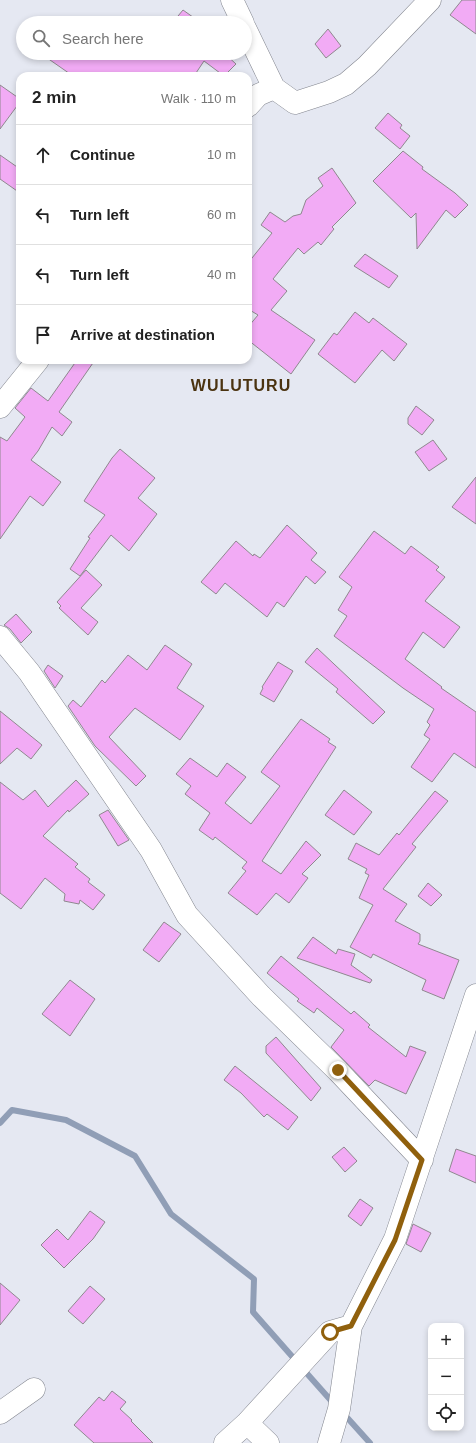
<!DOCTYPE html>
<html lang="en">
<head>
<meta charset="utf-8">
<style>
  body { margin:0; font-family:Arial,sans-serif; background:#f6f6f6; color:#222 }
  .controls { position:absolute; right:12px; bottom:12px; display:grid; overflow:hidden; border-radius:8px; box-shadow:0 2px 6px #0003 }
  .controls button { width:36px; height:36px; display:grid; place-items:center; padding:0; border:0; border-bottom:1px solid #e0e0e0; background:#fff; color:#222; font:20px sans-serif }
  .stop { position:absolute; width:12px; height:12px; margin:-9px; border:3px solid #90600d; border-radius:50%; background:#fff }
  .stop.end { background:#90600d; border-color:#fff; box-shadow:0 1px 4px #0008 }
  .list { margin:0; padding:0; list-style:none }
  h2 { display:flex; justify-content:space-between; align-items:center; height:52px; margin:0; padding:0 16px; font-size:17px }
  h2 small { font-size:13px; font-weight:400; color:#767676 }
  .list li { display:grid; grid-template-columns:26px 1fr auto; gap:12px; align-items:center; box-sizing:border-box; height:60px; padding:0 16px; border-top:1px solid #e0e0e0 }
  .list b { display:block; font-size:15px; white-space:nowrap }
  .list em { font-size:13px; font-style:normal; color:#767676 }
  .icon { flex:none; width:22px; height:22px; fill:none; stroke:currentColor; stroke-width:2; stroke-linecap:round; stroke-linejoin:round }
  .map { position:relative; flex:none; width:476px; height:1443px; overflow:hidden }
  .search { position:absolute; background:#fff; box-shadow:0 2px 6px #0003; left:16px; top:16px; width:236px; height:44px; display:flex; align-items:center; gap:10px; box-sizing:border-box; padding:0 14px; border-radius:22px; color:#767676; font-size:15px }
  .panel { position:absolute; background:#fff; box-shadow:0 2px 6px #0003; left:16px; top:72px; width:236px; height:292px; border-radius:12px }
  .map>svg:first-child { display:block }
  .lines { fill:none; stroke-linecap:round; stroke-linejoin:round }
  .stream { stroke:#909eb6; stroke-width:6 }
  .building { fill:#f2abf5; stroke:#8f888f }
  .minor-casing { stroke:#83868f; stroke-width:23 }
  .minor { stroke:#fff; stroke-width:22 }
  .route { stroke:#90600d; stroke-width:5 }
  .labels { text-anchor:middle; stroke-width:4; stroke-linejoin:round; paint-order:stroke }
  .district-label { font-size:16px; font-weight:bold; letter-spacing:1px; fill:#4b3310; stroke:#e5e8f2 }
</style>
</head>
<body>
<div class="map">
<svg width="476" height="1443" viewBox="0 0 476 1443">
  <rect width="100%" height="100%" fill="#e5e8f2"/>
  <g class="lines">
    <path class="stream" d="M0,1123l12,-13 54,10 69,36 36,58 83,65 -1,33 44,50
      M303,1369l31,35
      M343,1413l27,30"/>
  </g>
  <path class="building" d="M462,0h14v34l-26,-19z
    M183,10l14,10 -2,3h-20l-2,-1z
    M328,29l13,17 -15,12 -11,-14z
    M40,53h184l12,11 -12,12 -20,-15 -10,15h-121z
    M0,85l20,14v3l-20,27z
    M388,113l14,12 -2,3 10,8 -10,13 -25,-21z
    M403,151l20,16 -1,2 33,24 13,12 -13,13 -9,-8 -29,39 -1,-36 -5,5 -38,-37z
    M0,155l20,14v24l-20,-14z
    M332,168l24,35 -24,24 2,2 -13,16 -3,-3 -14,12 -6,-6 -25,31 14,12 -16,19 44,30 -24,34 -43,-34v-13l10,-12 -10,-6v-46l24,-30 -11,-8 9,-13 15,10 8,-6 8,-2 5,-14 17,-14 -5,-8z
    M365,254l33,22 -9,12 -35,-22z
    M355,312l14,11 4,-5 34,26 -13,17 -12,-11 -27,33 -37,-29 16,-21 3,2z
    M77,360h18l-36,52 13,10 -10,14 -10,-9 -14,24 -7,9 30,22 -18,24 -13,-10 -30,43v-102l7,4 18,-24 -10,-9 16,-20 17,13z
    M416,406l18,14 -12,15 -14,-11v-6z
    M433,440l14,19 -18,12 -14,-19z
    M120,449l35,29 -17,20 19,16 -28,37 -18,-16 -31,41 -10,-7 20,-31 -2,-1 17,-22 -21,-14 28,-43z
    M476,477v47l-24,-17z
    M287,525l30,28 -6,7 15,12 -11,12 -9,-8 -22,31 -7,-5 -10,15 -42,-34 -9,11 -15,-12 35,-41 17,15 1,-2 6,4z
    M374,531l31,23 6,-8 28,21 -3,3 9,7 -20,24 35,26 -16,21 -21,-16 -18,27 37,28 -1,1 35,24v56l-22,-15 -22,29 -21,-15 19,-28 -6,-4 6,-10 -3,-3 7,-13 -31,-21 -69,-52 13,-20 -9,-6 14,-23 -13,-10z
    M86,570l16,15 -21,23 17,14 -10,13 -29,-27 2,-2 -4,-4z
    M16,614l16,18 -11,11 -11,-14 -6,-4z
    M165,645l27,19 -15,24 27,18 -24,34 -45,-32 -26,29 37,39 -10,10 -41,-40 -27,-40 5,-6 8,7 21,-27 3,3 23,-28 19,15z
    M317,648l68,64 -12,12 -37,-32 2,-3 -33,-27z
    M278,662l15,9 -19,31 -14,-8 3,-6 -1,-1z
    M48,665l15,11 -8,12 -11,-17z
    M0,711l42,34 -11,14 -14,-11 -17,16z
    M301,719l29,20 -2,3 8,5 -74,114 19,13 25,-33 15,14 -19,19 6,4 -19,25 -13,-10 -19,22 -29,-22 18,-22 -4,-3 5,-6 -32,-25 -2,3 -14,-10 11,-17 -25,-19 6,-8 -15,-12 14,-16 27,19 10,-14 19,14 -21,26 26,21 29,-38 -19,-14z
    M76,780l13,14 -20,18 -1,-2 -25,26 35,28 -3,3 15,12 -2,3 17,13 -12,15 -13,-10 -1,4 -15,-3 1,-7 -20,-16 -24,31 -21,-16v-111l23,18 12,-10 13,17z
    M344,790l28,22 -18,23 -29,-20z
    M435,791l13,10 -36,43 4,3 -33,42 24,15 -12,17 25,13v7l-2,3 41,16 -15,39 -22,-9 4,-10 -53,-26 -2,4 -21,-11 23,-42 -14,-7 10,-23 -4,-2 2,-4 -19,-10 8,-16 23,12 18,-22 2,2z
    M108,810l21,30 -11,6 -19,-31z
    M428,883l14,12 -11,11 -13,-10z
    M164,922l17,12 -22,28 -16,-12z
    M313,937l23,17 2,-5 17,5 -4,11 21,15 -2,3 -73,-25z
    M281,956l70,58 3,-3 16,14 -2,2 38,30 4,-11 16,6 -20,42 -31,-14 -6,6 -38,-39 13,-17 -27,-22 -3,5 -17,-12 2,-2 -32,-26z
    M70,980l25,19 -25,37 -28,-22z
    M276,1037l45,51 -10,13 -45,-48v-7z
    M235,1066l63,51 -10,13 -21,-16 -3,3 -23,-24 -17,-13z
    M344,1147l13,14 -12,11 -13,-15z
    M456,1149l20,7v27l-27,-12z
    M360,1199l13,9 -12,18 -13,-10z
    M90,1211l15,11 -12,17 -29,29 -23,-23 16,-16 11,11z
    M413,1224l18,9 -10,19 -15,-8z
    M0,1283l20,17 -20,25z
    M90,1286l15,13 -22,25 -15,-13z
    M112,1391l14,11 -6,7 12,11 -1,1 22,22h-59l-20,-18 25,-28 5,4z"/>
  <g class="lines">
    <defs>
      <path id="minor" d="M232,0l11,23
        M245,28l29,60
        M248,106l10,-11 16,-7 21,15 34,-11 17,-8 21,-18 63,-66
        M0,407l38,-47
        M0,637l29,35 122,178 36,65 74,81 77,75 84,89
        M0,1413l34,-24
        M247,1423l83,-91 21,-6
        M225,1443l22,-20 21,20
        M329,1443l10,-34 12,-83 44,-87 81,-244"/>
    </defs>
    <use href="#minor" class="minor-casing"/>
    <use href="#minor" class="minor"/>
  </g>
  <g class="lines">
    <path class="route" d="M330,1332l21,-6 44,-86 27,-80 -84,-90"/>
  </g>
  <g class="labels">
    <g class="district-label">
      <text x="241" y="391">WULUTURU</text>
    </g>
  </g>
</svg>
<div class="controls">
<button>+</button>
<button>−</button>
<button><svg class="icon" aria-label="locate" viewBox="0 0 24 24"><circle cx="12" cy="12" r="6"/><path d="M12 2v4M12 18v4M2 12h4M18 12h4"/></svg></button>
</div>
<div class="stop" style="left:330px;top:1332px"></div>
<div class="stop end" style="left:338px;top:1070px"></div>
<div class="search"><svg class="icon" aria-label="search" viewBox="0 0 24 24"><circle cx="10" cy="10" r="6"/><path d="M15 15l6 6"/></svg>Search here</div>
<section class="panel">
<h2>2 min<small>Walk · 110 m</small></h2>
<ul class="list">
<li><svg class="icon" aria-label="ahead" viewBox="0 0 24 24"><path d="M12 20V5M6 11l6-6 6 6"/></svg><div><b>Continue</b></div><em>10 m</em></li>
<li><svg class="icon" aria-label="left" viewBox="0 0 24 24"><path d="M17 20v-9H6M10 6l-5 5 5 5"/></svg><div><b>Turn left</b></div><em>60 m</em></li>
<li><svg class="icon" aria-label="left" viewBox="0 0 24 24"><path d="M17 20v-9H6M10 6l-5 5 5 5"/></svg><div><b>Turn left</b></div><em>40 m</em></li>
<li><svg class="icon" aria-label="arrive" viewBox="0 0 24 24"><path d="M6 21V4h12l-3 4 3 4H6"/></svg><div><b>Arrive at destination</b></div></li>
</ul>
</section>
</div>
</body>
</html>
